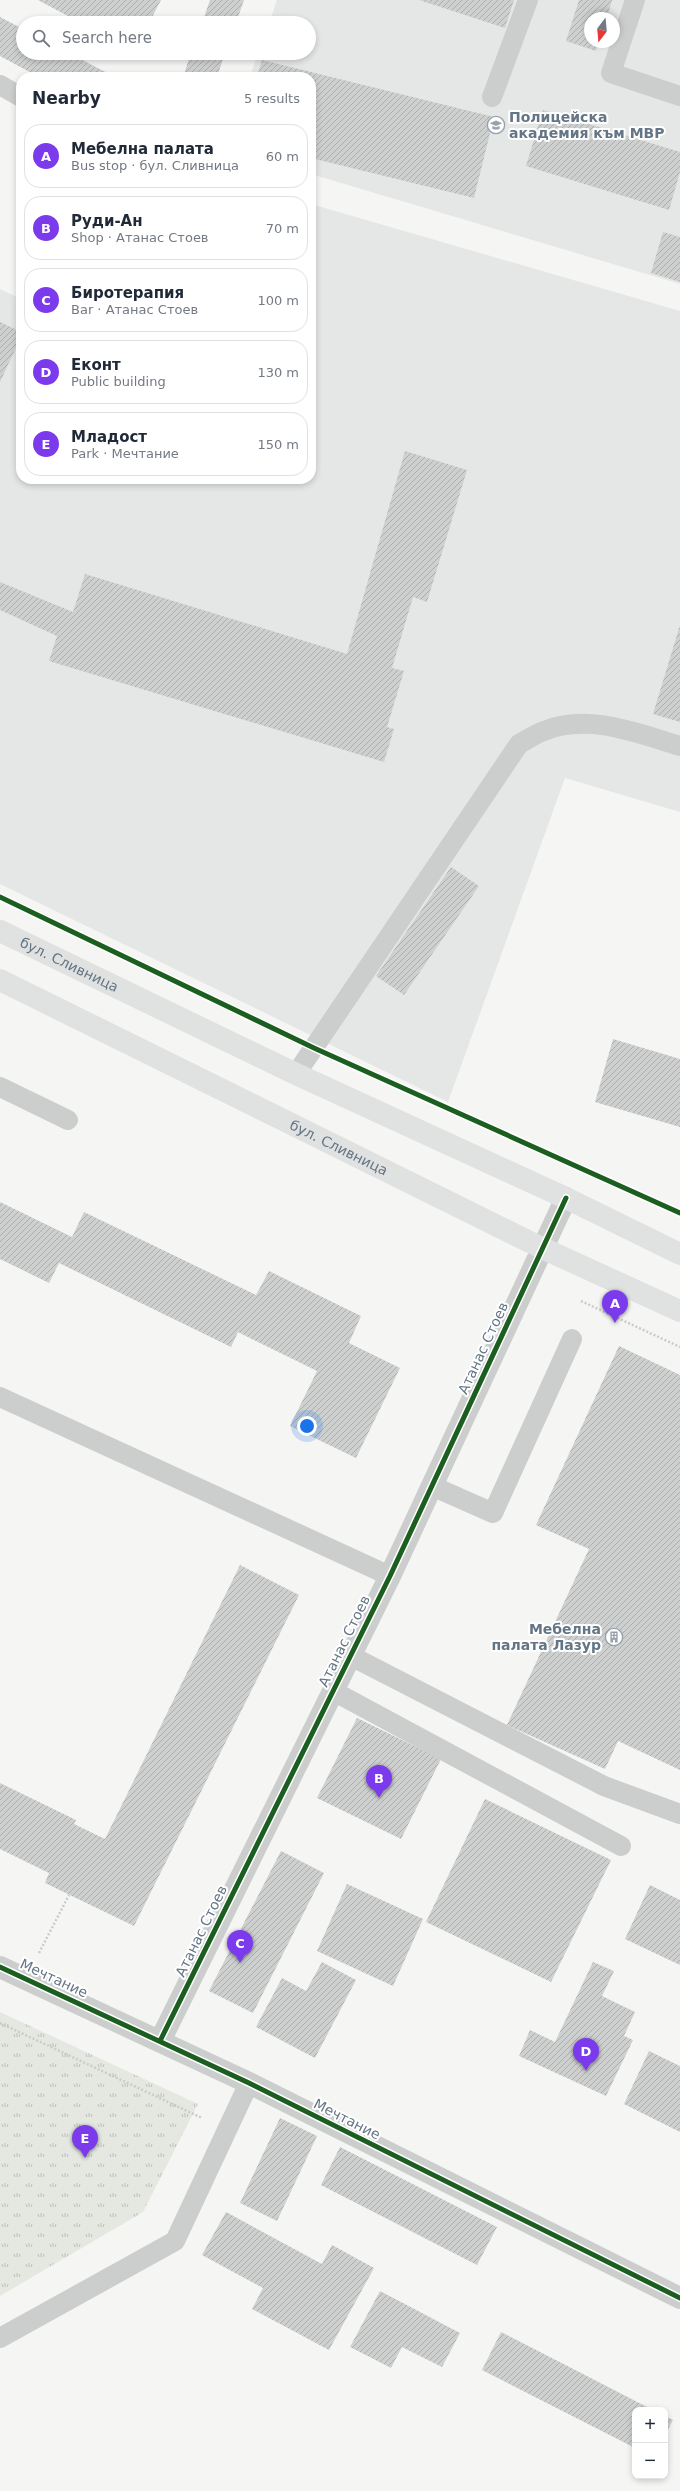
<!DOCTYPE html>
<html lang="en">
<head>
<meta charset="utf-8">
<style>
  body { margin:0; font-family:"DejaVu Sans",sans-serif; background:#f6f6f7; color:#1f2937 }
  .controls { position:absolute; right:12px; bottom:12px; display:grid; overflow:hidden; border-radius:8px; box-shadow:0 2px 6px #0003 }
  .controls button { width:36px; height:36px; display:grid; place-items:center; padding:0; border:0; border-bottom:1px solid #e0e1e3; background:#fff; color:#1f2937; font:20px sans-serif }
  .compass { position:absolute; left:584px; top:12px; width:36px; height:36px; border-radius:50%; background:#fff; box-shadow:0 2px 6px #0003; rotate:196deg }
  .you { position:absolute; left:307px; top:1426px; width:14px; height:14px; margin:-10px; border:3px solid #fff; border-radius:50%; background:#1a73e8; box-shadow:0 0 0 6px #1a73e833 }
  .badge { display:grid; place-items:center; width:26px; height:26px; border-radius:50%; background:#7c3aed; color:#fff; font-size:13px; font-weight:700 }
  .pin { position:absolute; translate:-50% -33px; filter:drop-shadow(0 1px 2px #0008) }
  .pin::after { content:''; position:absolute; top:21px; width:14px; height:12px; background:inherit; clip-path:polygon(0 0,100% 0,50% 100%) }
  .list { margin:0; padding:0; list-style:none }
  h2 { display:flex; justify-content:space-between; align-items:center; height:52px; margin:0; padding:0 16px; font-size:17px }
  h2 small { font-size:13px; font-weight:400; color:#747a83 }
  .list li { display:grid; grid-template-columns:26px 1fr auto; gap:12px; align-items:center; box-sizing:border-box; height:64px; margin:0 8px 8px; padding:0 8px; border:1px solid #e0e1e3; border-radius:16px }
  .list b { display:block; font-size:15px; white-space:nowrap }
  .list p { margin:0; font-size:13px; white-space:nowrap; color:#747a83 }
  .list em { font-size:13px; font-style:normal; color:#747a83 }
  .icon { flex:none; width:22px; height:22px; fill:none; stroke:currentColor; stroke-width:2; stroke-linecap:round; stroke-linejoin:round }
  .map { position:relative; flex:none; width:680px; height:2491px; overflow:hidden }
  .search { position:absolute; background:#fff; box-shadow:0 2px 6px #0003; left:16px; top:16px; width:300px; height:44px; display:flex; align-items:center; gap:10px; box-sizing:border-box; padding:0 14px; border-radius:22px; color:#747a83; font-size:15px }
  .panel { position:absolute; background:#fff; box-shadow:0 2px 6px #0003; left:16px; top:72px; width:300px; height:412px; border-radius:16px }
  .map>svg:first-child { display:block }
  .built { fill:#e5e7e6; fill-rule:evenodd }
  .park { fill:url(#park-tufts) }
  .building { fill:url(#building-hatch) }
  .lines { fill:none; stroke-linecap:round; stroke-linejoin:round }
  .path { stroke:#cacbcb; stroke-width:2.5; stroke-dasharray:2 2; stroke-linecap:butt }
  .lane { stroke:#cccece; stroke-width:20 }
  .street { stroke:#cccece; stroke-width:22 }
  .secondary { stroke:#e0e1e1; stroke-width:22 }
  .cycleway-casing { stroke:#fff; stroke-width:8 }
  .cycleway { stroke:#1b5e20; stroke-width:5 }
  .labels { text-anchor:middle; stroke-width:4; stroke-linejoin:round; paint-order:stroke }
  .poi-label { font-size:14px; font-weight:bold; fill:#647585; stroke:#fff; text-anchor:start }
  .street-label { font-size:14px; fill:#647585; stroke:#fff }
</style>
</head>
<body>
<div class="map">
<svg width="680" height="2491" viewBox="0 0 680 2491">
  <defs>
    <pattern id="park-tufts" width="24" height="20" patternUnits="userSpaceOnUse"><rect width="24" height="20" fill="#e4e8e1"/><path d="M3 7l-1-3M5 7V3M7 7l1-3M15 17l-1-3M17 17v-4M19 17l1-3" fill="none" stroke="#bcc1bc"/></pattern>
    <pattern id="building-hatch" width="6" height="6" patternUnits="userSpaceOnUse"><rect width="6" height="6" fill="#ced0d0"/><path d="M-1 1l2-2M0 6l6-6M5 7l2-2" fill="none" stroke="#abadae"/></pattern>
  </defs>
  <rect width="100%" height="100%" fill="#f5f5f3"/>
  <path class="built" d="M277,0h403v284l-369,-110v-97h-61l8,-24h51v-30h-40zM590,18h24v24h-24z
    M311,204l369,107v501l-115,-34 -117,324 -448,-218v-595l21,10v180h290z"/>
  <path class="park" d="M0,2012l198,92 -55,108 -143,84z"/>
  <path class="building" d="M38,0h123l-12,23h-68z
    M210,0h34l-8,23h-34z
    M419,0h95l-9,28z
    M579,0h33l-5,18h-17v24h9l-3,9 -30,-10z
    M0,17l23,12v24h46l46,24h-76l-39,-21z
    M191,53h34l-8,24h-34z
    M262,60l232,57 -20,81 -163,-40v-81h-54z
    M543,110l137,42v20l-11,38 -143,-44z
    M663,232l17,5v45l-29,-9z
    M0,322l21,10v5l-21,45z
    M405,451l62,19 -40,132 -14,-5 -21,71 12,3 -17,56 7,2 -10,33 -335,-101 8,-25 -57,-26v-28l73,30 12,-38 262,80z
    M680,625v97l-27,-8z
    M451,867l28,19 -75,109 -28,-19z
    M613,1039l67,20v68l-85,-25z
    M0,1202l72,35 12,-25 172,83 13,-24 92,45 -12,27 51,25 -44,90 -66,-32 27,-55 -79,-39 -7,15 -172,-84 -10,20 -49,-24z
    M619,1346l61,29v395l-62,-29 -13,28 -98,-44 82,-176 -53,-24z
    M240,1565l59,30 -165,331 -89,-43 4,-10 -49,-24v-66l76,37 -2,4 31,15z
    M357,1718l84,41 -40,80 -84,-41z
    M485,1799l126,61 -60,122 -125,-60z
    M281,1851l43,22 -71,140 -44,-22z
    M347,1884l76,35 -30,67 -76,-35z
    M650,1885l30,15v65l-55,-26z
    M322,1962l34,18 -41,78 -59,-31 26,-49 24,13z
    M593,1962l21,9 -12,25 33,16 -11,24 9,4 -27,56 -87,-40 11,-26 25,12z
    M649,2051l31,15v66l-56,-28z
    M280,2118l37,18 -40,85 -37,-18z
    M340,2147l157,80 -20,38 -156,-80z
    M226,2212l96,52 10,-19 42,23 -45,82 -77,-41 11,-21 -61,-33z
    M380,2291l80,42 -18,34 -40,-20 -11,21 -41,-21z
    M501,2332l152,78h-18v38l-153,-78z
    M665,2416l8,4 -8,15z"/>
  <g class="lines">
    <path class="path" d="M581,1301l99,46
      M39,1953l30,-58
      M0,2023l202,95"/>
    <path class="lane" d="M635,0l-24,73 69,23
      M0,85l21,12
      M492,97l36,-97
      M296,1074l223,-330c8,-4 16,-10 25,-13 44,-18 93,2 136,15
      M0,1087l68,33
      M0,1397l390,179
      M432,1486l61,27 79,-174
      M351,1656l253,130 76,28
      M333,1691l288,155
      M0,2338l175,-97 74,-158"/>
    <path class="street" d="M0,1967l249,116 431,215
      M160,2041l230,-465 176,-378"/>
    <g class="secondary">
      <path id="s1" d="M0,931l296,143 270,124 114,56"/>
      <path id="s2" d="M0,980l542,268 138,63"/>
    </g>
    <defs>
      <path id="cycleway" d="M0,897l314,151 366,165
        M0,1967l249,116 431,215
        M160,2041l230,-465 176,-378"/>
    </defs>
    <use href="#cycleway" class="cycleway-casing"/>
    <use href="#cycleway" class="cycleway"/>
  </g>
  <defs>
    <symbol id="university-ring" viewBox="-11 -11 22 22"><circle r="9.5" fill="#fff" stroke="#97a2ac" stroke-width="1.5"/><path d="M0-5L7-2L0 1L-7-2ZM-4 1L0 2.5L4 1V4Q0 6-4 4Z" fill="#97a2ac"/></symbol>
    <symbol id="building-ring" viewBox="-11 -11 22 22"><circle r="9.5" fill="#fff" stroke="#97a2ac" stroke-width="1.5"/><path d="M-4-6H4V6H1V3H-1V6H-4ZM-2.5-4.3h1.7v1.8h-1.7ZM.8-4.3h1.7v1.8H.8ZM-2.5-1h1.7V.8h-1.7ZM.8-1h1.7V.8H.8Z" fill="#97a2ac"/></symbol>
  </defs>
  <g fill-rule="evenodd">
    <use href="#university-ring" x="486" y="115" width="20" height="20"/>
    <use href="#building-ring" x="604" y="1627" width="20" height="20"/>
  </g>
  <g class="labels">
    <g class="poi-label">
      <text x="509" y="122">Полицейска<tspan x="509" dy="16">академия към МВР</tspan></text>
      <text x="601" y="1634" text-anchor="end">Мебелна<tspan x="601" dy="16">палата Лазур</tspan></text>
    </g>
    <g class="street-label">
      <text dy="5" stroke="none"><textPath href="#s1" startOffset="77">бул. Сливница</textPath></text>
      <text dy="5" stroke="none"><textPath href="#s2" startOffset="378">бул. Сливница</textPath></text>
      <text transform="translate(483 1348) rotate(-65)" y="5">Атанас Стоев</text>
      <text transform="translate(344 1641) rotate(-64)" y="5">Атанас Стоев</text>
      <text transform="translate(201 1931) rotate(-64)" y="5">Атанас Стоев</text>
      <text transform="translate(54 1978) rotate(25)" y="5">Мечтание</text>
      <text transform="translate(347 2119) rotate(27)" y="5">Мечтание</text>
    </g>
  </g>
</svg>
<div class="controls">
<button>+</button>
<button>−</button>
</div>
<svg class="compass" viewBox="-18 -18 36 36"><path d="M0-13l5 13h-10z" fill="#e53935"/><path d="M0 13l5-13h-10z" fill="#747a83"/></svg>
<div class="you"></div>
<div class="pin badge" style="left:615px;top:1323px">A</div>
<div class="pin badge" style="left:379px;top:1798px">B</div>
<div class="pin badge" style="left:240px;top:1963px">C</div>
<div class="pin badge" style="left:586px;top:2071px">D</div>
<div class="pin badge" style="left:85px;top:2158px">E</div>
<div class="search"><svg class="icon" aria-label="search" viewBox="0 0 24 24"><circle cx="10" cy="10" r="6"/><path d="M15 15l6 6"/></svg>Search here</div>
<section class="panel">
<h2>Nearby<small>5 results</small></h2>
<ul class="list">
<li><span class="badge">A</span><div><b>Мебелна палата</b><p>Bus stop · бул. Сливница</p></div><em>60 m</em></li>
<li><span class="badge">B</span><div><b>Руди-Ан</b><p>Shop · Атанас Стоев</p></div><em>70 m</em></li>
<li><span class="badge">C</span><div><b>Биротерапия</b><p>Bar · Атанас Стоев</p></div><em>100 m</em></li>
<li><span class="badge">D</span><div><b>Еконт</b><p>Public building</p></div><em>130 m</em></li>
<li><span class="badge">E</span><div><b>Младост</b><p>Park · Мечтание</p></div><em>150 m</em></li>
</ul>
</section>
</div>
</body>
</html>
